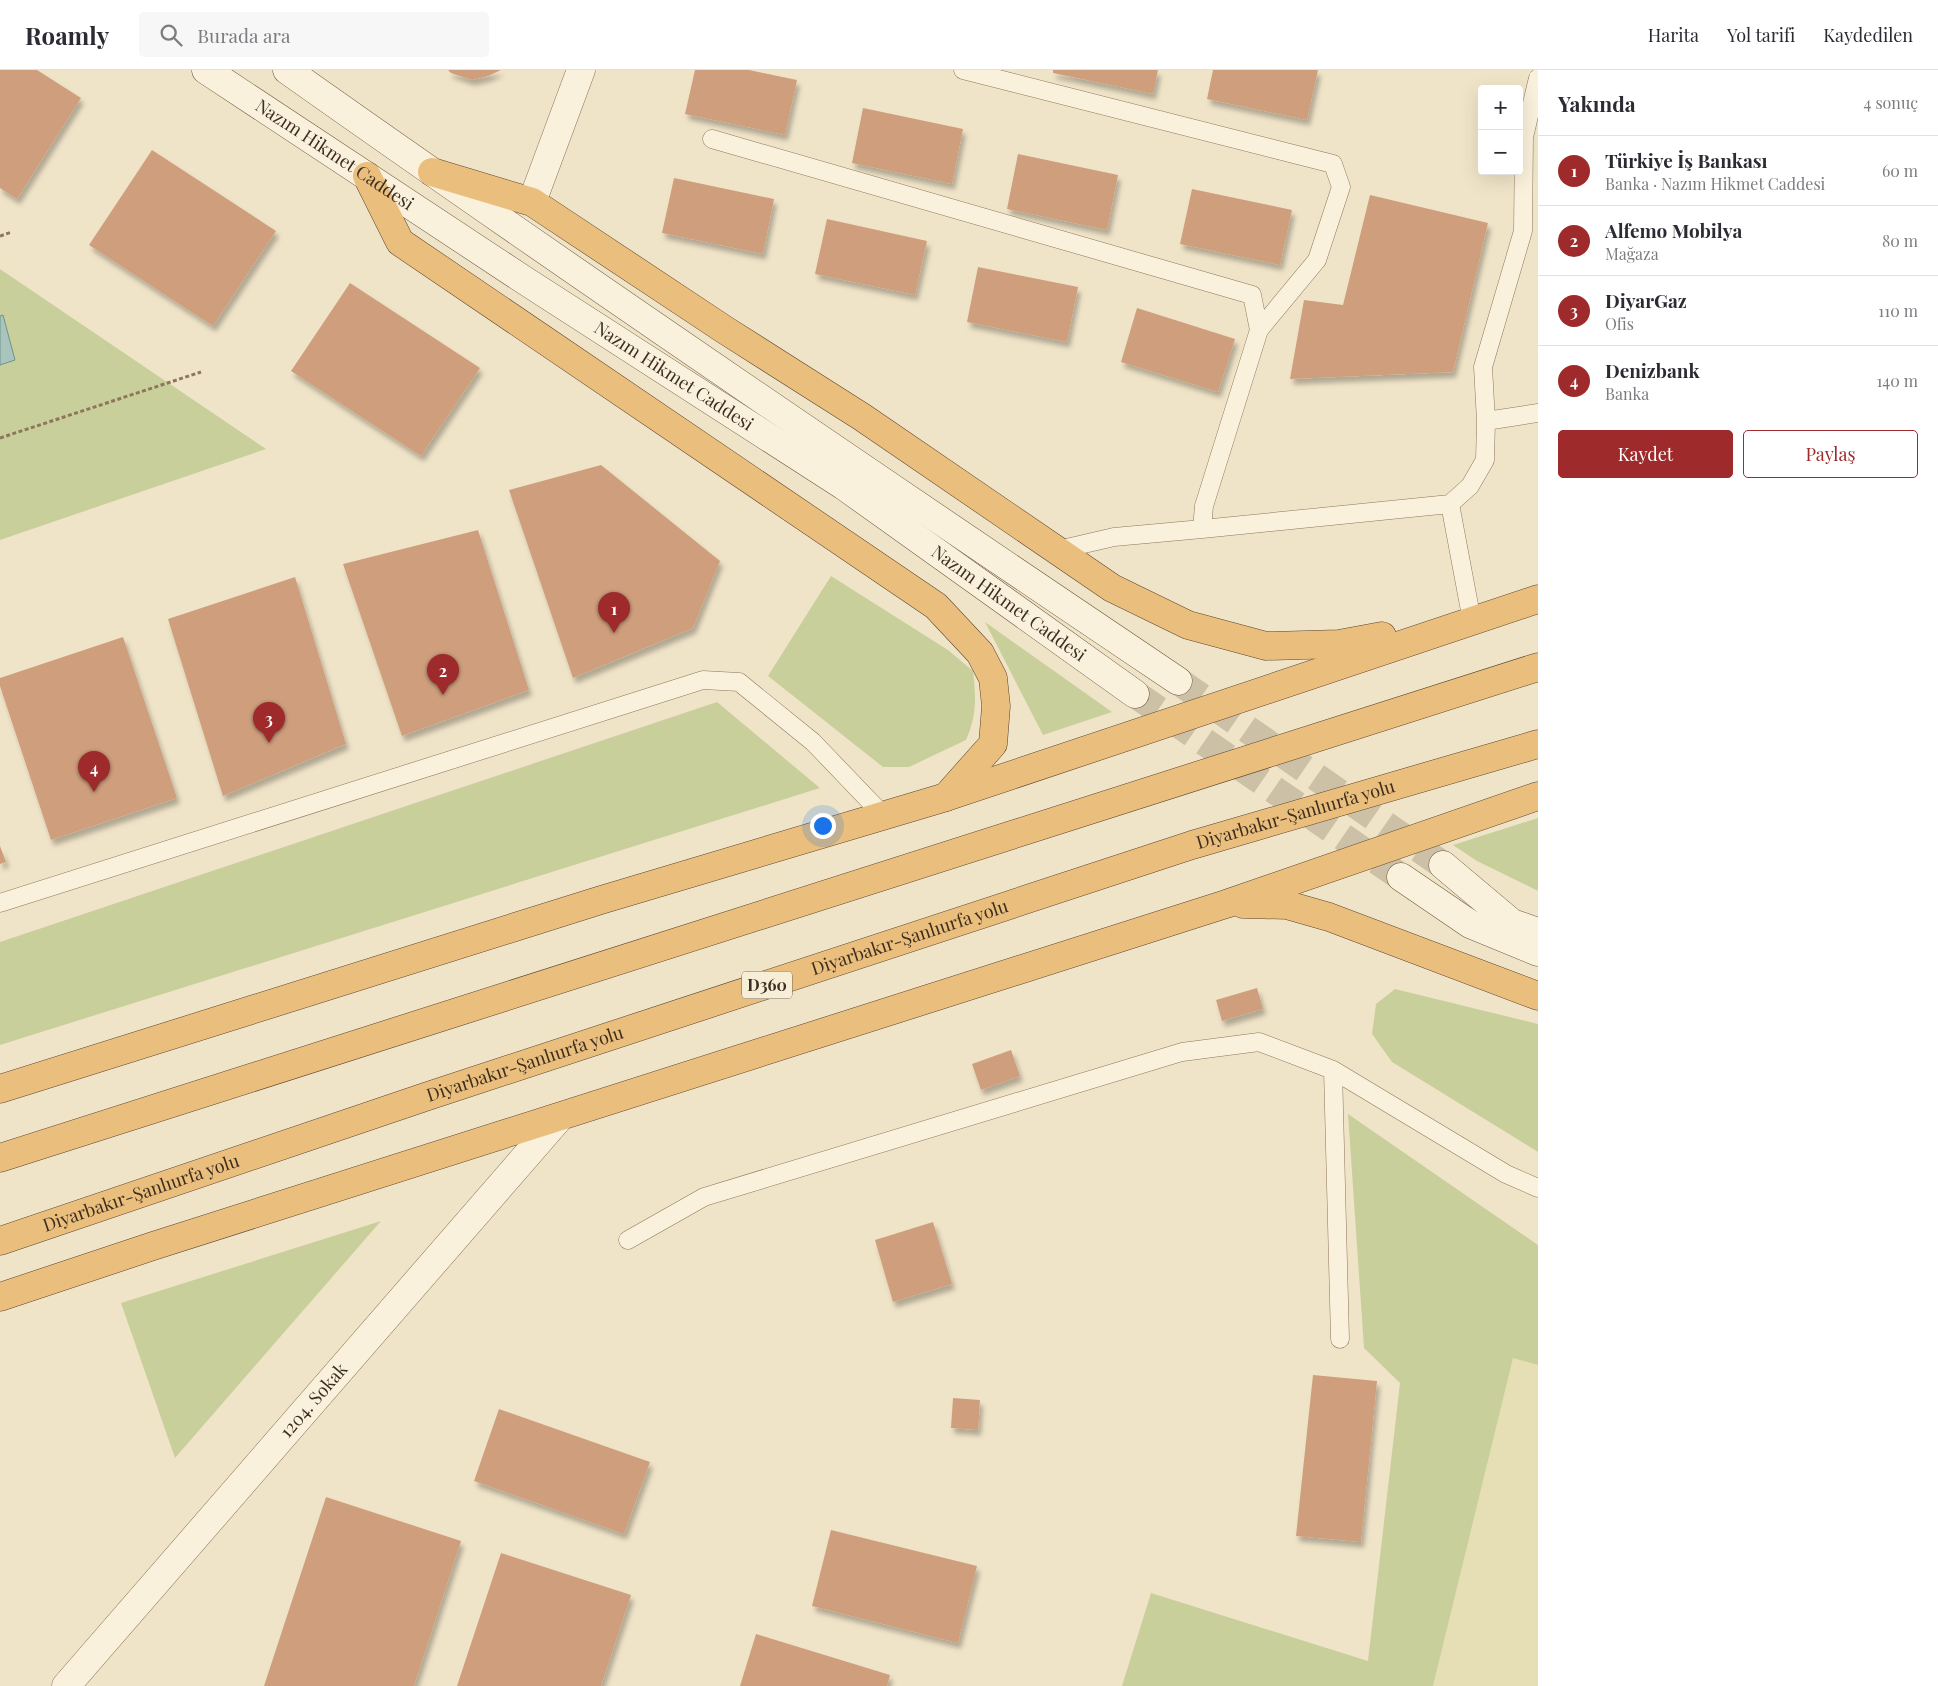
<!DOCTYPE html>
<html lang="tr">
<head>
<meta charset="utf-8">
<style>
  body { margin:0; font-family:"Playfair Display",serif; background:#f7f7f7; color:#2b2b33 }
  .controls { position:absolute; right:15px; top:15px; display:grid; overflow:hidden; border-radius:5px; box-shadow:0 5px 20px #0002 }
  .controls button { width:45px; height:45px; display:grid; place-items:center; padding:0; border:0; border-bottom:1px solid #e1e1e2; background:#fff; color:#2b2b33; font:25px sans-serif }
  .you { position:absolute; left:822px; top:755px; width:18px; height:18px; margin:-12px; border:4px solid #fff; border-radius:50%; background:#1a73e8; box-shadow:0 0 0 8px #1a73e833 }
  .badge { display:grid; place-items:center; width:32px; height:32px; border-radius:50%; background:#9e2a2b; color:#fff; font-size:16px; font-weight:700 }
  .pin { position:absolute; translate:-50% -41px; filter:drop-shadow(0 1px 2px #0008) }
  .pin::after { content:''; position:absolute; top:26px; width:18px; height:15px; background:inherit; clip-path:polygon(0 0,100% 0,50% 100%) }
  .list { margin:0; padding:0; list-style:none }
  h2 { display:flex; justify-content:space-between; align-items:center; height:65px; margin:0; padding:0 20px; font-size:21px }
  h2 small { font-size:16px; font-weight:400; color:#7c7c81 }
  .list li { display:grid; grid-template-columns:32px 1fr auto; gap:15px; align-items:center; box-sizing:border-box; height:70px; padding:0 20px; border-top:1px solid #e1e1e2 }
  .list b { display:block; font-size:19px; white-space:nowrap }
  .list p { margin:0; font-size:16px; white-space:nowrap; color:#7c7c81 }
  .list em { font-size:16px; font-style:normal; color:#7c7c81 }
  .actions { display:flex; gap:10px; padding:15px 20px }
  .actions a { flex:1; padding:11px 0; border:1px solid #9e2a2b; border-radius:5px; text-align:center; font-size:18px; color:#9e2a2b }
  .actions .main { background:#9e2a2b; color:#fff }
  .icon { flex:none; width:28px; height:28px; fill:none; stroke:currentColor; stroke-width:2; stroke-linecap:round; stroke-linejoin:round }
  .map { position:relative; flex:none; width:1538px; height:1616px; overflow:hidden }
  header { display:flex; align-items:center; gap:30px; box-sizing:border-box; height:70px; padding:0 25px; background:#fff; border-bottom:1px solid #e1e1e2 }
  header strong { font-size:24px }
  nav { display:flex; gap:28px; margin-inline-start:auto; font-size:18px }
  .search { width:350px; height:45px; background:#f7f7f7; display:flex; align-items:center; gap:12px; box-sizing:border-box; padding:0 18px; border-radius:5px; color:#7c7c81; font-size:19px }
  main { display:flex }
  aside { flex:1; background:#fff }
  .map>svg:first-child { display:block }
  .farmland { fill:#e6deb5 }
  .green { fill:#c9cf9b }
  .water { fill:#a9c4bc; stroke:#6f938a }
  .building { fill:#cf9f7d; filter:url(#shadow) }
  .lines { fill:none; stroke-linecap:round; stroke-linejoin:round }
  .secondary-tunnel { stroke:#ccc0a6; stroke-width:28; stroke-dasharray:28 14; stroke-linecap:butt }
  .service-casing { stroke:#8d765c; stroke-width:19 }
  .tertiary-casing { stroke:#8d765c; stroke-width:29 }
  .secondary-casing { stroke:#6f573f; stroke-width:29 }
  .trunk-casing { stroke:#5b4430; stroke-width:29 }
  .path { stroke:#8d765c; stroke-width:3; stroke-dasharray:4 2.5; stroke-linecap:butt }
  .service { stroke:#faf1dc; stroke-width:18 }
  .tertiary { stroke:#faf1dc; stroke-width:28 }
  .secondary { stroke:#faf1dc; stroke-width:28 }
  .trunk { stroke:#eabe7c; stroke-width:28 }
  .labels { text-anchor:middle; stroke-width:4; stroke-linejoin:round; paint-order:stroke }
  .shield { fill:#f7eed8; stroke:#756857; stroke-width:1 }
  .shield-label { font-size:16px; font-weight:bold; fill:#3d2e20 }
  .street-label { font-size:18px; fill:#3d2e20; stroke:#f7eed8 }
</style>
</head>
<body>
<header>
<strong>Roamly</strong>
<div class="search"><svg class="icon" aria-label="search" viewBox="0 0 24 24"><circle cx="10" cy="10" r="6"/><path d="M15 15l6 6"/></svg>Burada ara</div>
<nav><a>Harita</a><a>Yol tarifi</a><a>Kaydedilen</a></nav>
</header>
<main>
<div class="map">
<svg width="1538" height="1616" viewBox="0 0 1538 1616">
  <defs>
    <filter id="shadow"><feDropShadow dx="3" dy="5.5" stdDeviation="2.5" flood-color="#0004"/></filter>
  </defs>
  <rect width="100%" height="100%" fill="#f0e4c8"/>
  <path class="farmland" d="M1513,1287l25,8v321h-105z"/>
  <path class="green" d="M0,199l266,180 -266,91z
    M831,506l117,74 25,21c3,27 4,44 -7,69l-57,27h-26l-115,-91z
    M985,552l127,90 -69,23z
    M717,632l103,86 -820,257v-103z
    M1538,748v73l-61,-30 -24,-16z
    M1395,919l143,35v128l-146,-90 -20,-28 4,-30z
    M1348,1044l190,131v120l-25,-7 -80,328h-311l29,-93 217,68 32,-278 -36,-35z
    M381,1151l-206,237 -54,-155z"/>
  <path class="water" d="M3,245l12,45 -15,5v-49z"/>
  <path class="building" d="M0,0h37l44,28 -64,101 -17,-11z
    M448,0h53l-13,6 -16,4 -21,-7z
    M695,0h54l48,10 -12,55 -100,-21z
    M1053,0h105l-5,24 -100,-21z
    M1213,0h105l-11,50 -100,-21z
    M863,38l100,21 -11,55 -100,-21z
    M152,80l124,81 -63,95 -124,-81z
    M1018,84l100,21 -11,55 -100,-21z
    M674,108l100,21 -11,55 -101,-21z
    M1192,119l100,21 -12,55 -100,-21z
    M1370,125l118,28 -35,149 -163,7 14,-79 39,5z
    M827,149l100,22 -12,54 -100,-21z
    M978,197l100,20 -11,55 -100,-20z
    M350,213l130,85 -59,88 -130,-85z
    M1137,238l98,31 -17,53 -97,-30z
    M601,395l119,96 -27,67 -120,50 -64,-188z
    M478,460l51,160 -127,46 -59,-172z
    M295,507l51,167 -123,52 -55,-177z
    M123,567l54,161 -126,42 -51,-154v-8z
    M0,776l6,16 -6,2z
    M1257,918l6,21 -41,12 -6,-21z
    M1011,980l9,26 -39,14 -9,-26z
    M933,1152l19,62 -59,18 -18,-62z
    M1313,1305l64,6 -16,161 -65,-6z
    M953,1328l27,2 -2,30 -27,-2z
    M499,1339l151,53 -26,72 -150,-53z
    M326,1427l135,44 -47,145h-150z
    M831,1460l146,36 -19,77 -146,-37z
    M501,1483l130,42 -30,91h-144z
    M756,1564l134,41 -3,11h-147z"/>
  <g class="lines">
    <path class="secondary-tunnel" d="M1178,611l265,184
      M1135,624l266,183"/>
    <defs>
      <path id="service" d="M963,0l370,94 8,23 -24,73 -58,70
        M712,69l540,156 7,35 -55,176 -2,23 248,-25 22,117
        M1486,351l-3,-54 40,-136 1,-94 14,-59
        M1450,434l20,-18 15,-26 1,-39 52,-8
        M1058,480l56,-13 88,-8
        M0,833l703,-223 36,2 74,60 70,73
        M1333,1000l7,269
        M628,1170l76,-43 478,-145 77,-10 74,28 173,104 32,14"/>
      <g id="tertiary">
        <path d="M532,132l49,-132"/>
        <path id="s1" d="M66,1616l494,-569"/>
      </g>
      <g id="secondary">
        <path id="s2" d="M206,0l318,210 320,206 291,208"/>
        <path d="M287,0c294,208 592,410 891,611"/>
        <path d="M1443,795l69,58 26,9"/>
        <path d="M1401,807l69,47 68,28"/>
      </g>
      <g id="trunk">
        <path d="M432,102l100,30 193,128 137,87 250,171 76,37 78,21 73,-2 43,-8"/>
        <path d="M367,106l33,66 536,364 44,47 13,25 3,28 -3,38 -47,53"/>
        <path d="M1243,834l44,1 42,12 209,79"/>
        <path d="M0,1019l601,-189 345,-103 592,-198"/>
        <path d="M0,1088l1538,-491"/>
        <path id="s3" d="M0,1171l428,-145 764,-251 346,-101"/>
        <path d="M0,1227l153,-51 1073,-342 312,-108"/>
      </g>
    </defs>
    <use href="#service" class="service-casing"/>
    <use href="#tertiary" class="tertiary-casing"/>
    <use href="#secondary" class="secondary-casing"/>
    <use href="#trunk" class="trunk-casing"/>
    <path class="path" d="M0,166l12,-4
      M0,368l201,-66"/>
    <use href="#service" class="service"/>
    <use href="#tertiary" class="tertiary"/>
    <use href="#secondary" class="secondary"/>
    <use href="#trunk" class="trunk"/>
  </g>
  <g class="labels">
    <rect class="shield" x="742" y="901.5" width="50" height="27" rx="4"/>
    <g class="shield-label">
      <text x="767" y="921">D360</text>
    </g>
    <g class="street-label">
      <text dy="6" stroke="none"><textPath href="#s2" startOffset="154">Nazım Hikmet Caddesi</textPath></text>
      <text dy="6" stroke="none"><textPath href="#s2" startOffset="559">Nazım Hikmet Caddesi</textPath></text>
      <text dy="6" stroke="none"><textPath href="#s2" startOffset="964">Nazım Hikmet Caddesi</textPath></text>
      <text dy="6" stroke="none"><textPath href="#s3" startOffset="1364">Diyarbakır-Şanlıurfa yolu</textPath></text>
      <text dy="6" stroke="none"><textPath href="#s3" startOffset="959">Diyarbakır-Şanlıurfa yolu</textPath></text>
      <text dy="6" stroke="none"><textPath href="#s3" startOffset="554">Diyarbakır-Şanlıurfa yolu</textPath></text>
      <text dy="6" stroke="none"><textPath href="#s3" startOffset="149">Diyarbakır-Şanlıurfa yolu</textPath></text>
      <text dy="6" stroke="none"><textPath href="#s1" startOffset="378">1204. Sokak</textPath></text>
    </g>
  </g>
</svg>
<div class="controls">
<button>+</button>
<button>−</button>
</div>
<div class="you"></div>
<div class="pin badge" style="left:614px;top:563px">1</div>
<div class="pin badge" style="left:443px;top:625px">2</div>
<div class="pin badge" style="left:269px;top:673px">3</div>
<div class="pin badge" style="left:94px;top:722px">4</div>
</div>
<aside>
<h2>Yakında<small>4 sonuç</small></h2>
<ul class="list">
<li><span class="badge">1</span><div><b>Türkiye İş Bankası</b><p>Banka · Nazım Hikmet Caddesi</p></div><em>60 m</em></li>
<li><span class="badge">2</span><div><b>Alfemo Mobilya</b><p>Mağaza</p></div><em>80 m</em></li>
<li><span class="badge">3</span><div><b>DiyarGaz</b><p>Ofis</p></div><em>110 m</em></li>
<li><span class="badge">4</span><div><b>Denizbank</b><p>Banka</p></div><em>140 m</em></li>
</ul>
<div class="actions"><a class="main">Kaydet</a><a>Paylaş</a></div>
</aside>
</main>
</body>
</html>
